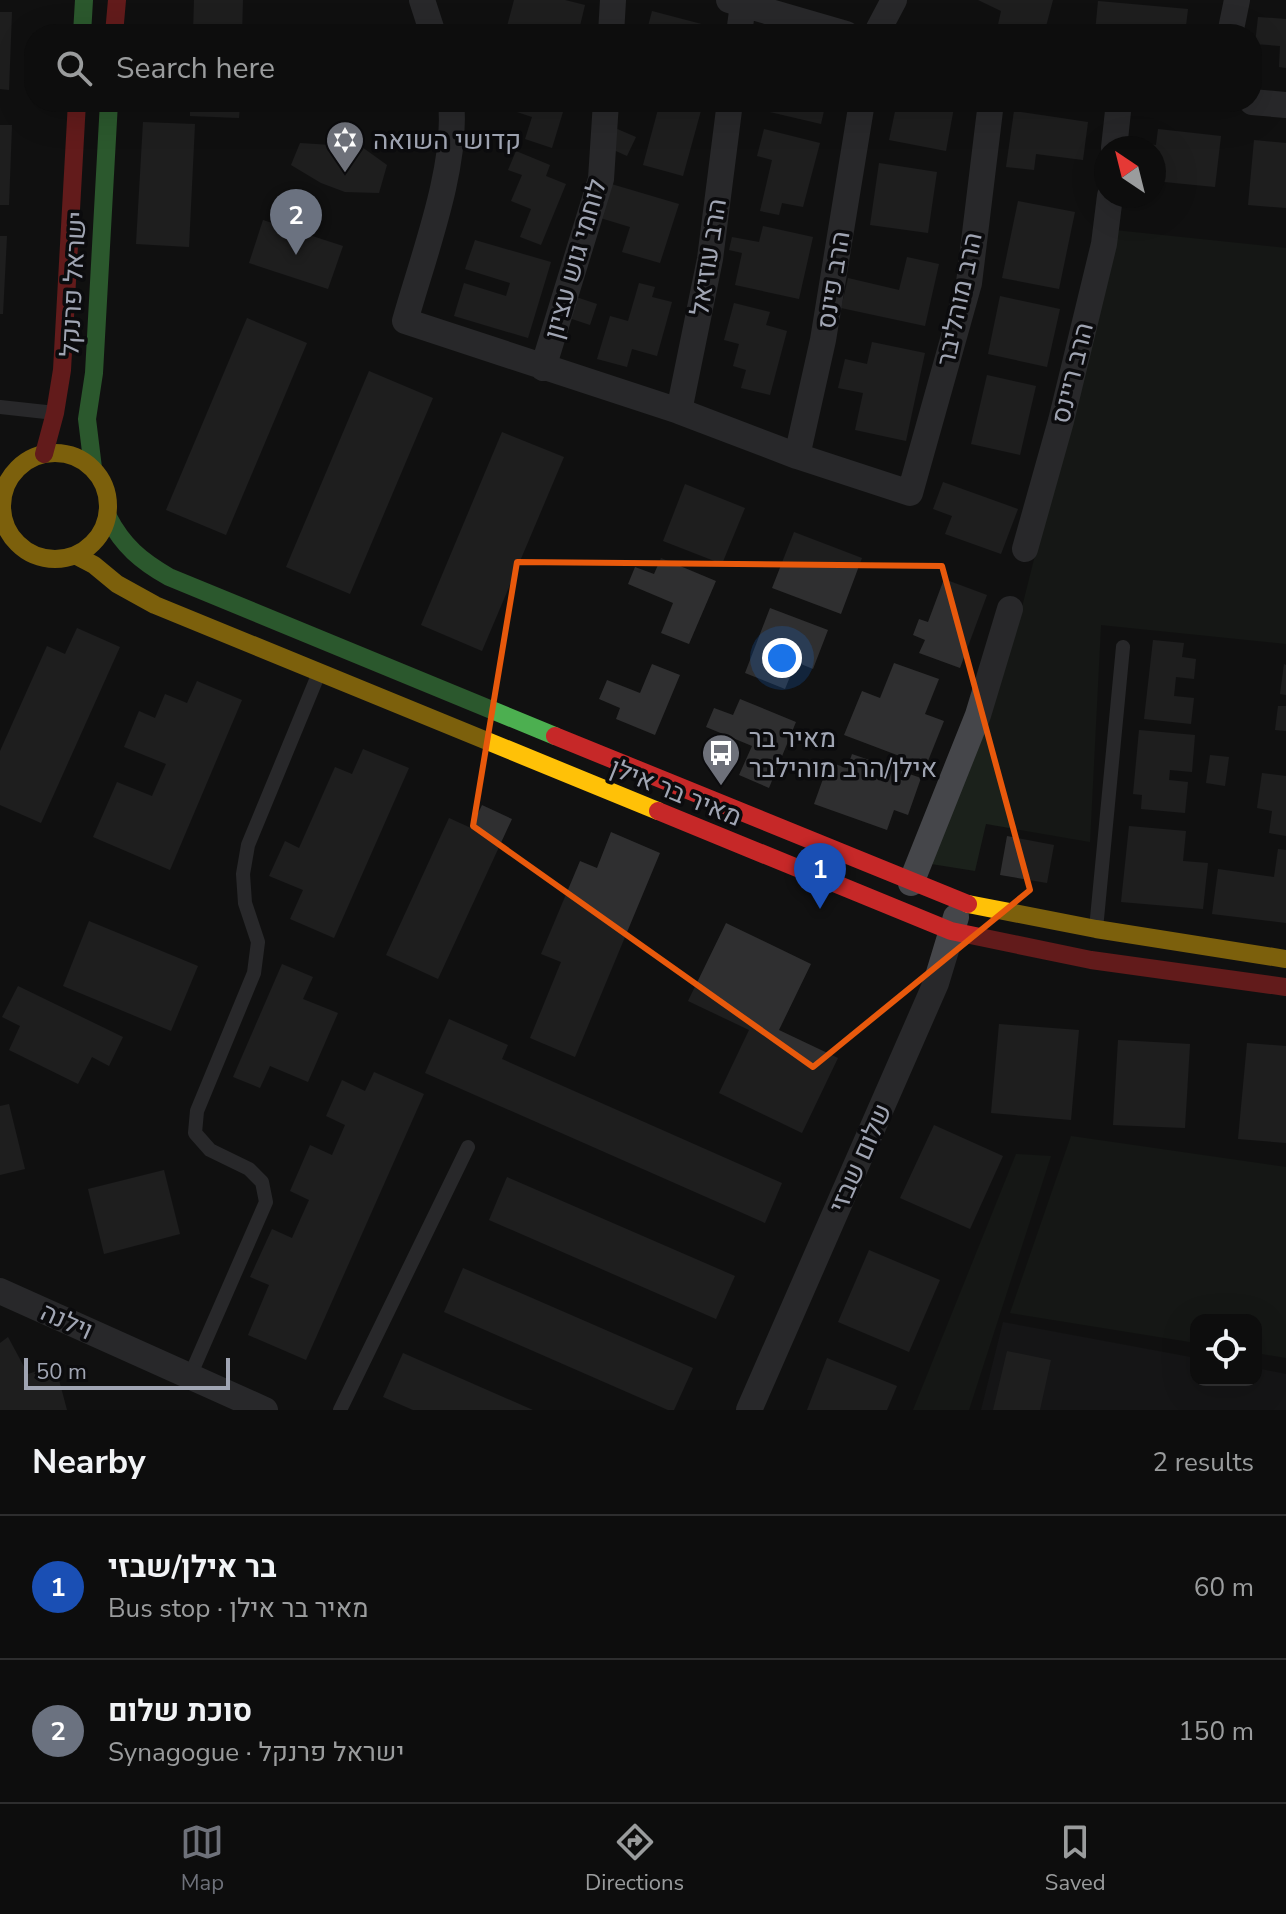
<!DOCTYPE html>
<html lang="en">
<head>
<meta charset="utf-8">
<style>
  body { margin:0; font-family:"Nunito Sans",Heebo,sans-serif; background:#161616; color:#f1f3f6 }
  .controls { position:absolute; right:24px; bottom:24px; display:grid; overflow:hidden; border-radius:16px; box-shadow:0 8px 32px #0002 }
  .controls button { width:72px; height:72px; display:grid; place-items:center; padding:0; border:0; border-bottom:2px solid #2d2d2e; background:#0d0d0d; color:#f1f3f6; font:40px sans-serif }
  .compass { position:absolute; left:1094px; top:136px; width:72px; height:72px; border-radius:50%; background:#0d0d0d; box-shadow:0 8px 32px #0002; rotate:325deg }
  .scale { position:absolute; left:24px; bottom:20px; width:206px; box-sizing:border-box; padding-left:8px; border:4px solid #a0a5b3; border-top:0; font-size:22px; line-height:28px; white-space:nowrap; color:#a0a5b3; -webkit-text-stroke:6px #0b0b0d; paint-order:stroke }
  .you { position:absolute; left:782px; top:658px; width:28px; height:28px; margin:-20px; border:6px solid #fff; border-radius:50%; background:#1a73e8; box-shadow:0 0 0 12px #1a73e833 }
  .badge { display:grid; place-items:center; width:52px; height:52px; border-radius:50%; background:#6e717a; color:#fff; font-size:26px; font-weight:700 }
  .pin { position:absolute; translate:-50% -66px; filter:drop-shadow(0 2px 4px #0008) }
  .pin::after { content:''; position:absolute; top:42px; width:28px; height:24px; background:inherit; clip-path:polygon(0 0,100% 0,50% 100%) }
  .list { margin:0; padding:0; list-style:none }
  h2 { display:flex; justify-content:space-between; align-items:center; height:104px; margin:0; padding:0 32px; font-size:34px }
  h2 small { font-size:26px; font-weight:400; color:#9a9c9d }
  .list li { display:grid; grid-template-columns:52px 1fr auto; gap:24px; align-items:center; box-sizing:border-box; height:144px; padding:0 32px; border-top:2px solid #2d2d2e }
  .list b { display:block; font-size:30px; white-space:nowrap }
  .list p { margin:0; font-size:26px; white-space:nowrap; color:#9a9c9d }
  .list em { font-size:26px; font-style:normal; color:#9a9c9d }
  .icon { flex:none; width:44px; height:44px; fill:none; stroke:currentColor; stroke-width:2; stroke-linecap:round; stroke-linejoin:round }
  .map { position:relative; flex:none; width:1286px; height:1410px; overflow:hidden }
  .search { position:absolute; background:#0d0d0d; box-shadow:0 8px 32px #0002; left:24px; right:24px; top:24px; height:88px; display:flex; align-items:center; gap:20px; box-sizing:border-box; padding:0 28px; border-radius:32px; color:#9a9c9d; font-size:30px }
  .sheet { height:392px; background:#0d0d0d }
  nav { display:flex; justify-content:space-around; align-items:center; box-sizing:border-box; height:112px; border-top:2px solid #2d2d2e; background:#0d0d0d; font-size:22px; color:#9a9c9d }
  nav a { display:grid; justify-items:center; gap:4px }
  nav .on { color:#6e717a }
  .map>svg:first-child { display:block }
  .built { fill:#1b1b1d }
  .green { fill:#1b211b }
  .building { fill:#2f2f30 }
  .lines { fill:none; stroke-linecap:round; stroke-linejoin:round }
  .lane { stroke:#45464a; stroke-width:14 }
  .street { stroke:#45464a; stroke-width:26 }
  .fast { stroke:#4caf50; stroke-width:18 }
  .slow { stroke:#ffc107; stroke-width:18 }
  .jam { stroke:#c62828; stroke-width:18 }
  .marked { fill:none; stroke:#e8590c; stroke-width:6; stroke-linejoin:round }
  .labels { text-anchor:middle; stroke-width:7; stroke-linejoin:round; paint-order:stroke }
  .poi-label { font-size:26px; fill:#a0a5b3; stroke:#0b0b0d; text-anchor:start }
  .street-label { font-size:26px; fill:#a0a5b3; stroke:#0b0b0d }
</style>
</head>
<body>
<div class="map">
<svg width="1286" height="1410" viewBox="0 0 1286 1410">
  <rect width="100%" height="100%" fill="#111"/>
  <path class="built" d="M1003,1322l193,36v22h60v-12l30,6v36h-305z"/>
  <path class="green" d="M1114,230l172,18v396l-185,-19 -11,217 -104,-18 -11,47 -44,-7 83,-225 88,-350z
    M1071,1136l215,31v191l-30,-5v-33h-60v23l-186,-30z
    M1016,1154l35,2 -82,254h-56z"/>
  <path class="building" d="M194,0h49l-1,34h-49z
    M514,0h51l20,5 -7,29h-73z
    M978,0h75l-9,34h-48l5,-23z
    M1098,1l90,8 -3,25 -90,-1z
    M652,11l57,15 -2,8h-61z
    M0,12h12l-3,78 -9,-1z
    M1258,17l28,2v49l-7,-1 1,-21 -25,-2z
    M190,102h50l-1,16 -49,-2z
    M520,102h46l-14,46 -27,-9 7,-22 -15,-5z
    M660,102h23l19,5 -19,69 -40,-11z
    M773,102h53l-5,22 -51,-12z
    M897,102l23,3 1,-3h34l-9,49 -57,-11z
    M1014,111l74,11 -5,38 -47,-6 -2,16 -28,-3z
    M143,122l52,2 -6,123 -53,-3z
    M0,125h12l-3,80h-9z
    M615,128l21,9 -9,19 -20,-9z
    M764,129l56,14 -17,64 -21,-4 -3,12 -19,-4 12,-51 -15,-4z
    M1158,129l63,7 -6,51 -61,-6v-33h-20l1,-5 21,2z
    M1254,140l32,3v65l-38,-3z
    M300,143l62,4 25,18 -8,28 -34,-1 -24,-9 -30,-18z
    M516,151l34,14 -4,11 20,8 -25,61 -21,-8 11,-28 -20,-8 11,-26 -14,-5z
    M879,163l58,9 -9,61 -58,-8z
    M608,183l71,21 -19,59 -38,-11 8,-25 -33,-10z
    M1018,201l57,11 -16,77 -57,-11z
    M263,220l80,26 -15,43 -79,-26z
    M763,226l50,11 -14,62 -64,-14 7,-32 -13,-3 3,-13 27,5z
    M0,236h7l-4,78h-3z
    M475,240l76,22 -23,76 -74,-22 10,-33 42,13 4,-13 -45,-14z
    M907,257l32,7 -14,62 -84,-18 7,-30 51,12z
    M639,283l16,4 -3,10 20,5 -15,54 -25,-7 -5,18 -30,-8 13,-43 18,5z
    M1000,296l60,13 -13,58 -59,-13z
    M576,297l21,7 -7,21 -21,-7z
    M734,303l36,9 -4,13 21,6 -17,64 -29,-7 5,-18 -13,-4 6,-22 -15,-4z
    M247,318l60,25 -81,192 -60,-25z
    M872,342l53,11 -19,88 -51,-11 8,-37 -25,-5 7,-29 22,5z
    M369,371l64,27 -83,196 -64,-27z
    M987,375l49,11 -16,69 -49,-11z
    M502,432l62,25 -82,194 -61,-26z
    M943,482l75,27 -17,45 -56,-20 7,-18 -19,-7z
    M685,484l60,24 -23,56 -59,-23z
    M794,532l68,26 -21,56 -69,-26z
    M661,558l55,23 -27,63 -28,-11 12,-30 -45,-19 7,-17 19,7z
    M944,579l43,16 -27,73 -41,-15 6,-13 -12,-5 6,-16 9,3z
    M770,608l58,22 -15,39 -17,-7 -11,27 -40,-16z
    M77,628l43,19 -79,176 -41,-18v-54l47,-105 18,8z
    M1153,640l31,3 -2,14 14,2 -2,20 -18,-2 -2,19 20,2 -3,26 -47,-5z
    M894,663l45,16 -14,35 19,7 -18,45 -82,-31 18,-44 18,7z
    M652,664l28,11 -25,60 -39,-16 4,-11 -21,-9 8,-19 33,13z
    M1284,664l2,1v30l-6,-1z
    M197,681l45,19 -72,170 -77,-33 24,-55 35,14 14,-32 -42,-17 15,-36 16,7 10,-24 22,9z
    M740,699l56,23 -27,66 -30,-13 13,-29 -46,-19 8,-19 19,7z
    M1278,706h8v25l-11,-1z
    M1139,730l56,5 -3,37 -22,-2 -1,10 19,2 -3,31 -44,-4 1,-14 -9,-1z
    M363,749l46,19 -75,170 -44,-19 13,-29 -34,-14 16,-35 14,7 36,-81 17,7z
    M852,754l69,24 -13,37 -14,-5 -7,20 -73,-26 15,-42 18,6z
    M1210,755l19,2 -4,29 -19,-3z
    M1262,773l24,3v60l-17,-3 3,-22 -15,-3z
    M482,805l30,14 -74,160 -52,-24 63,-137 22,10z
    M1129,826l57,5 -3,30 25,2 -5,46 -82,-7z
    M611,832l49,21 -85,204 -45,-19 31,-76 -20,-8 39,-93 17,7z
    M1007,836l47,9 -7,38 -47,-8z
    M1278,849l8,1v73l-74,-9 6,-45 56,8z
    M89,921l109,45 -27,65 -108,-45z
    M726,923l85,41 -32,66 59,28 -36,75 -83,-40 30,-63 -61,-29z
    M282,964l31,13 -10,22 35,14 -30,69 -38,-16 -10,22 -27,-11z
    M18,986l105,51 -14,29 -17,-9 -14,27 -69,-34 11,-24 -18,-9z
    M449,1019l59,26 -6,14 280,124 -17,40 -340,-150z
    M999,1024l80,6 -8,90 -80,-7z
    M1118,1040l72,4 -5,84 -72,-3z
    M1247,1043l39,3v97l-48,-4z
    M374,1072l50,22 -118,266 -58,-25 21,-50 -19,-8 22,-48 20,9 17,-38 -19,-9 20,-46 22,10 13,-30 -19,-9 16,-36 23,11z
    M9,1104l16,65 -25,6v-69z
    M934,1125l69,31 -33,73 -70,-31z
    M164,1170l16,64 -76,20 -16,-65z
    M507,1177l228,99 -19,43 -227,-99z
    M869,1250l71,30 -31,72 -71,-30z
    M463,1268l230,100 -19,42h-6l-224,-98z
    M8,1337l20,37 27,-9 12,45h-67v-67z
    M1007,1351l44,9 -11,50h-47z
    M403,1353l130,57h-120l-30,-13z
    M827,1358l70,28 -10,24h-80z"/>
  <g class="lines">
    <path class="lane" d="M0,407l55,6
      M1096,929l27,-282
      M190,1376l76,-174 -4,-20 -13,-13 -39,-19 -15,-17 2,-22 57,-138 4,-31 -13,-39 -2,-29 5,-29 71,-172
      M340,1410l128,-263"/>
    <path class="street" d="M422,0l11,34
      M729,0l117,34
      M611,34l2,-34
      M739,34l4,-30
      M876,34l18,-34
      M1230,34l7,-34
      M451,102c7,64 -28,155 -46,219l274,90 118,45 113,37 59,-210 22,-181
      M1252,102l34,3
      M1114,148l5,-46
      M543,368l58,-189 5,-77
      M679,411l31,-152 20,-157
      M797,456l26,-116 39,-238
      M1025,549l36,-128 43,-177 6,-48
      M911,883l67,-168 32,-106
      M0,1291l265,119
      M749,1410l187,-427 20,-66"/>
    <path class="fast" d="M82,34l2,-34
      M93,468l-6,-49 7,-46 15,-271
      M108,517c15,29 33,44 61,60l386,159"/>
    <path class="slow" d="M2 506a53 53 0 1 1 106 0a53 53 0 1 1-106 0Z
      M75,555l19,10 23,19 38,21 503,206
      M968,904l128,25 190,30"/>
    <path class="jam" d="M114,34l3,-34
      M44,454l11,-41 7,-43 15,-268
      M555,736l413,168
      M658,811l293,120 140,29 195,27"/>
  </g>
  <path d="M0 0H1286V1410H0ZM517,562l425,4 88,324 -217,177 -340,-241z" fill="#111" fill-opacity=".55" fill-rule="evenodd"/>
  <path class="marked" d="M517,562l425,4 88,324 -217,177 -340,-241z"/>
  <defs>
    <symbol id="synagogue-pin" viewBox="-11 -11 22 30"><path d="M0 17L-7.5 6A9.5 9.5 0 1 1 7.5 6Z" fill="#6e717a" stroke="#0b0b0d"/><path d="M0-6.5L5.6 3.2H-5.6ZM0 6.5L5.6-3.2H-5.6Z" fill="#fff"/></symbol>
    <symbol id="bus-pin" viewBox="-11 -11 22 30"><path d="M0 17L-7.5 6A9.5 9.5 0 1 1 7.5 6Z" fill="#6e717a" stroke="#0b0b0d"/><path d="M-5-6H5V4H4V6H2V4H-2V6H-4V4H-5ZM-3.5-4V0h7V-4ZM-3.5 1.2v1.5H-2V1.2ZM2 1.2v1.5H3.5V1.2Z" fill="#fff"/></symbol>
  </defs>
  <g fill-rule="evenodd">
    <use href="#synagogue-pin" x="323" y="118" width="44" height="60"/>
    <use href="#bus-pin" x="699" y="731" width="44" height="60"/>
  </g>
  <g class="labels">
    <g class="poi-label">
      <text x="373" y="149">קדושי השואה</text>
      <text x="749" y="747">מאיר בר<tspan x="749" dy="30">אילן/הרב מוהילבר</tspan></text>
    </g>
    <g class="street-label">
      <text transform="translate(708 257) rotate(-81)" y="9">הרב עוזיאל</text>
      <text transform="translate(575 259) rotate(-74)" y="9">לוחמי גוש עציון</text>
      <text transform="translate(833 280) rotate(-81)" y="9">הרב פינס</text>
      <text transform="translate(73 284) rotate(-87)" y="9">ישראל פרנקל</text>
      <text transform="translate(959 299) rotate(-78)" y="9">הרב מוהליבר</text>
      <text transform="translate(1072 373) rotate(-76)" y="9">הרב ריינס</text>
      <text transform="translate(676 792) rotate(22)" y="9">מאיר בר אילן</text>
      <text transform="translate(860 1158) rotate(-66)" y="9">שלום שבזי</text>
      <text transform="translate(67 1321) rotate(24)" y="9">וילנה</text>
    </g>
  </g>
</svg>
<div class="controls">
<button><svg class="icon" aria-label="locate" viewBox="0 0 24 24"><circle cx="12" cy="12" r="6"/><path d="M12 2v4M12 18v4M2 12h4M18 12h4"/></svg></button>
</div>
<svg class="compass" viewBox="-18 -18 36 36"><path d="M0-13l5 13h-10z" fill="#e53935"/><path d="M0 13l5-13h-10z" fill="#9a9c9d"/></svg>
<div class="scale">50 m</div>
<div class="you"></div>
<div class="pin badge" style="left:820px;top:909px;background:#1a4fb4">1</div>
<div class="pin badge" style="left:296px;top:255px;background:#6b7280">2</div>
<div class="search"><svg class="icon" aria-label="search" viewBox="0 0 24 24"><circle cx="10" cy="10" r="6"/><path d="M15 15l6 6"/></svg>Search here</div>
</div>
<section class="sheet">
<h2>Nearby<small>2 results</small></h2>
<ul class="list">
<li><span class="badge" style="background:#1a4fb4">1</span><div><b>בר אילן/שבזי</b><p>Bus stop · מאיר בר אילן</p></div><em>60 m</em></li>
<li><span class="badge" style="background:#6b7280">2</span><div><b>סוכת שלום</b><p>Synagogue · ישראל פרנקל</p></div><em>150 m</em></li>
</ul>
</section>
<nav>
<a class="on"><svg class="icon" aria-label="map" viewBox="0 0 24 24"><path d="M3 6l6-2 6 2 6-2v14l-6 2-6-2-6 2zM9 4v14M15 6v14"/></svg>Map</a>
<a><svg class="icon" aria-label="directions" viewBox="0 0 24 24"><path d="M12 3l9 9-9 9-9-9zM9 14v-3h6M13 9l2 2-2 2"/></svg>Directions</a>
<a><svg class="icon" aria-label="saved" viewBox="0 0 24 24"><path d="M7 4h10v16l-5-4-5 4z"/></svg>Saved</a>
</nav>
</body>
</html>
